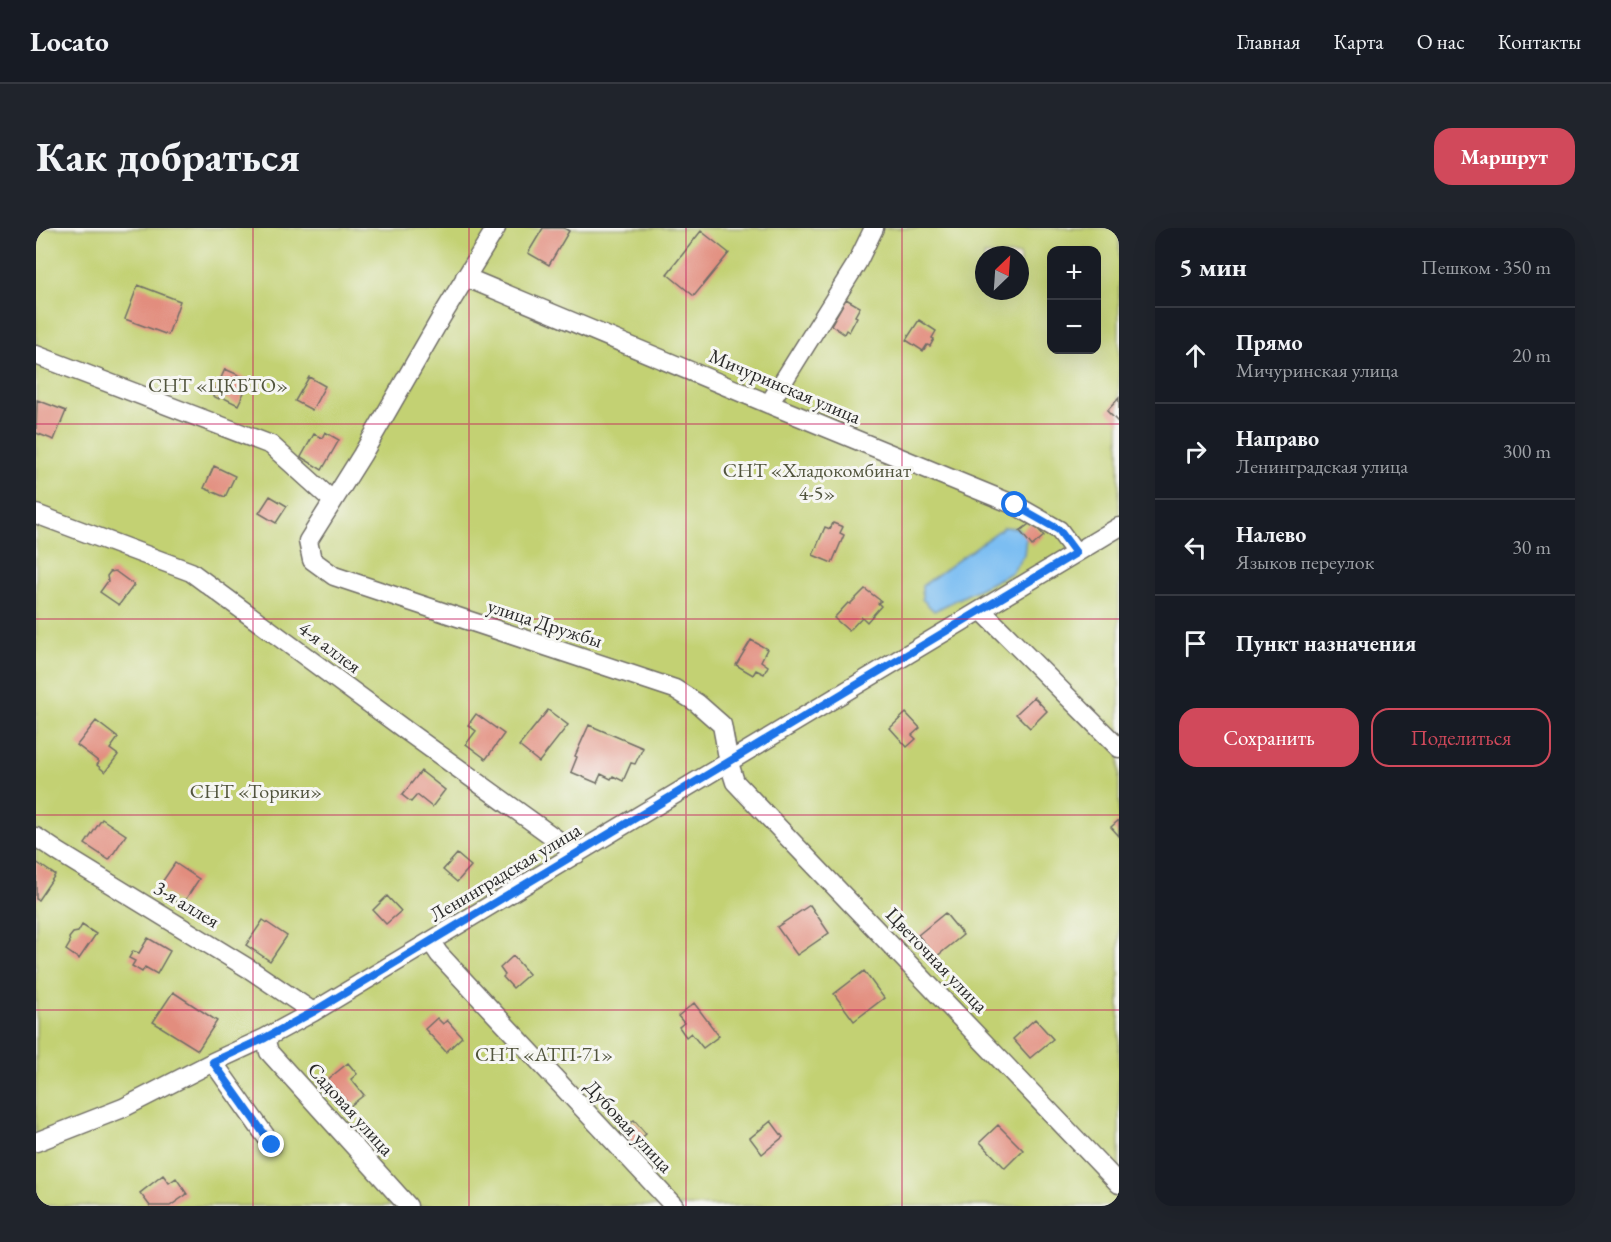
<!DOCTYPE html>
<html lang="ru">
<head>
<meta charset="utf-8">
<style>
  body { margin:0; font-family:"EB Garamond",serif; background:#20242c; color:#f1f3f6 }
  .controls { position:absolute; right:18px; top:18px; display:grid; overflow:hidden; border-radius:12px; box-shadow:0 6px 24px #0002 }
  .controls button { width:54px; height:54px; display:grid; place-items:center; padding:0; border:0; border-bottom:2px solid #363941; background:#171b24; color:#f1f3f6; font:30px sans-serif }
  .compass { position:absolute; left:939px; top:18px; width:54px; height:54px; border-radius:50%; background:#171b24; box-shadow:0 6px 24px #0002; rotate:25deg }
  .stop { position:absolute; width:18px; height:18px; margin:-14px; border:4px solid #1a73e8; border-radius:50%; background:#fff }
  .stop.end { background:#1a73e8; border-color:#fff; box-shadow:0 2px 6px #0008 }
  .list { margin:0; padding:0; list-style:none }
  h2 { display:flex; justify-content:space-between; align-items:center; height:78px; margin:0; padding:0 24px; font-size:26px }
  h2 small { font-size:20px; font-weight:400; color:#9ea1a6 }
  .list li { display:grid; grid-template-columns:39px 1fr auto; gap:18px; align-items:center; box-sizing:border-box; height:96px; padding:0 24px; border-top:2px solid #363941 }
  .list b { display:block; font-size:22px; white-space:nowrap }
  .list p { margin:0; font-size:20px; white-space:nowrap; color:#9ea1a6 }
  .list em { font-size:20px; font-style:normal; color:#9ea1a6 }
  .actions { display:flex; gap:12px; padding:18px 24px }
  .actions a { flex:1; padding:14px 0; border:2px solid #d1495b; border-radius:18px; text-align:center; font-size:21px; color:#d1495b }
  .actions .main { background:#d1495b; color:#fff }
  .icon { flex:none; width:33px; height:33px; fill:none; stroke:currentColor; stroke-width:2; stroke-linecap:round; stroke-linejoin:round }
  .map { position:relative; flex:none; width:1083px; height:978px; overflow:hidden; border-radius:18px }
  header { display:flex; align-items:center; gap:36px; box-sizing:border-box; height:84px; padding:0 30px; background:#171b24; border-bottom:2px solid #363941 }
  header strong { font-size:28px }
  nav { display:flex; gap:33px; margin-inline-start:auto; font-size:21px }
  .intro { display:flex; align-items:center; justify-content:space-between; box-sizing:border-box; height:144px; padding:0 36px }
  h1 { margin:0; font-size:42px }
  .button { padding:15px 27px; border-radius:18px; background:#d1495b; color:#fff; font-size:21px; font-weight:700 }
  main { display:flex; gap:36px; padding:0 36px }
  aside { flex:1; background:#171b24; border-radius:18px; box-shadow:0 6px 24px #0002 }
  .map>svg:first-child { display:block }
  .green { fill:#c3d173; stroke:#777e4f; stroke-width:1.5; fill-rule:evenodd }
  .water { fill:#7cbef2; stroke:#54748e; stroke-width:1.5 }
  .building { fill:#e28d7e }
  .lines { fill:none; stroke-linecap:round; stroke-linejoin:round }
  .street-casing { stroke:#706d66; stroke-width:21 }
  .street { stroke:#fff; stroke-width:18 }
  .route { stroke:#1a73e8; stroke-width:8 }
  .grid { fill:none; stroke:#c2185b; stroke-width:1.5; stroke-opacity:0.55 }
  .labels { text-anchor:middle; stroke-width:6; stroke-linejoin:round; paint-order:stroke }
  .park-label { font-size:20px; fill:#51543d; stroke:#f6f6f2 }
  .street-label { font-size:20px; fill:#2b2b2b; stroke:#f6f6f2 }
</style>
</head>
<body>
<header>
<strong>Locato</strong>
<nav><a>Главная</a><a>Карта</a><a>О нас</a><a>Контакты</a></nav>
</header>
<div class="intro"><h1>Как добраться</h1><a class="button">Маршрут</a></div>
<main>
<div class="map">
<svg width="1083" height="978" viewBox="0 0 1083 978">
  <rect width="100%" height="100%" fill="#f6f6f2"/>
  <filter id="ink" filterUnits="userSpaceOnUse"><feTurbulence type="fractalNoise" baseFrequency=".0167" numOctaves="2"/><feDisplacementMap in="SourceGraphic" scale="12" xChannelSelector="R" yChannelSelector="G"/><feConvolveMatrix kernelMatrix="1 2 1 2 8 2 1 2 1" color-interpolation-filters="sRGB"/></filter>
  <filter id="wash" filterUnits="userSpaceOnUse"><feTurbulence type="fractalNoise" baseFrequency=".008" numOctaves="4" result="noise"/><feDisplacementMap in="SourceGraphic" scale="24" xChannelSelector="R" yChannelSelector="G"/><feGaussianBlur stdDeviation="1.35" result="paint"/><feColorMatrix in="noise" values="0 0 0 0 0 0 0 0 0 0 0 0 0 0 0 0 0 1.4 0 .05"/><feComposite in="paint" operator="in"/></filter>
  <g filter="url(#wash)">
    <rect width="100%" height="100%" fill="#f1e8d4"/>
    <path class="green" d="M0,0h1083v978h-1083zM1016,22h44v100h-44zM948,27h36v36h-36z"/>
    <path class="water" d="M968,299l13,1 9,9 -2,18 -13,18 -77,38 -12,-12v-13z"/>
    <g id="blocks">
      <path class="building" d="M507,0h21l5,3 -20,34 -21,-12z
        M665,3l28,22 -35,43 -27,-22z
        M102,57l42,16 -12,34 -43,-16z
        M810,71l14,8 -5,9 2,1 -8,15 -3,-2 -2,4 -13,-9z
        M883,92l17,11 -4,7 2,1 -4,7 -3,-1 -4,6 -17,-11z
        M189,141l25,11 -12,25 -18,-9 -1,3 -6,-3z
        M273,149l16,9 -13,24 -17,-9z
        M1083,170v25l-12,-12z
        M1,172l29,11 -12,29 -18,-7z
        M289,204l14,8 -17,30 -21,-13 13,-23 8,4z
        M178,238l21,10 -10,21 -21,-9z
        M234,268l17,10 -11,17 -17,-10z
        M996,294l12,14 -12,10 -12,-15z
        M797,295l10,4 -3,6 4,2 -12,28 -19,-8 12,-28 5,2z
        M79,343l19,14 -15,20 -19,-13 8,-11 -1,-5 3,-4z
        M829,361l16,12 -3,2 3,3 -14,16 -5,-5 -13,14 -15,-13 14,-15 2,1z
        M715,412l16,9 -6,12 7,5 -4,8 -8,-4 -3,5 -17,-10z
        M998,469l13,14 -17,17 -14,-14z
        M512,482l20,15 -29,37 -20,-16z
        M870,485l14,15 -8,7 4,4 -9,8 -17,-19z
        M440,486l28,20 -18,25 -20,-15 10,-13 -8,-6z
        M60,493l22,17 -8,11 8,6 -13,17 -8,-7 2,-3 -22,-17z
        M553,497l54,23 -8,16 -4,-1 -8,18 -10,-5 -2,3 -10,-5 -4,9 -26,-11 6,-15 -2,-1z
        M385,543l24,19 -13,17 -15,-12 -6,7 -9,-7z
        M66,591l24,16 -17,25 -24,-16z
        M1083,592v16l-8,-9z
        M421,626l14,12 -14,16 -14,-12z
        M0,634l19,13 -17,25 -2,-1z
        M139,635l24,16 -17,26 -24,-17z
        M351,668l14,15 -15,13 -13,-14z
        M774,677l19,28 -32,22 -20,-28z
        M909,685l18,22 -27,22 -18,-22z
        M227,692l24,16 -17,25 -24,-16z
        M46,697l14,9 -17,25 -13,-9 4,-7 -1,-5 4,-5 5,-1z
        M112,710l22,13 -13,23 -12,-7 -3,5 -10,-6 3,-5 -6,-3 4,-7 6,2z
        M477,728l16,18 -16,14 -10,-11 2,-2 -5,-7z
        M828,743l20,27 -30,23 -20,-27z
        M137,764l44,29 -19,29 -45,-28z
        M658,775l25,33 -16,12 -12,-15 -5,4 -7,-10 5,-4 -6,-7z
        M401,790l6,6 4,-4 15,17 -16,15 -21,-23z
        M999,791l18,20 -23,19 -17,-19z
        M312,835l9,11 -6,5 13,16 -14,11 -23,-26z
        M598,892l12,14 -13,12 -13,-13z
        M735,893l12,16 -21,17 -12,-16z
        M962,897l25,25 -18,18 -25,-26z
        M127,947l6,8 7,-5 11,16 -17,12h-20l-10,-13z"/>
    </g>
  </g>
  <g filter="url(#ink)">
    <use href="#blocks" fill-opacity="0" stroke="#706d66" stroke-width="1.5"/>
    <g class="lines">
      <defs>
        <path id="street" d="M460,0l-54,88 -80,139 -54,86 4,19 22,16 341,113 22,14 25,22 7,38 6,19 384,402
          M429,49l304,127 246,101 44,25 17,23
          M0,127l235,90 62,56
          M733,176l88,-141 17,-35
          M0,286l155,58 217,160 169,122
          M945,382l138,138
          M0,609l24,16 191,117 62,42
          M395,714l8,12 235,252
          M229,810l4,14 139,154
          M177,834l59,83
          M0,914l87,-34 90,-46 52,-24 48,-26 806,-485"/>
      </defs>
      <use href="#street" class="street-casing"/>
      <use href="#street" class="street"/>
    </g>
  </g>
  <g class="lines" filter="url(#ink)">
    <path class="route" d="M236,917l-59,-83 52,-24 48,-26 763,-459 -17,-23 -44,-25"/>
  </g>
  <path class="grid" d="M217,0v978M433,0v978M650,0v978M866,0v978M0,196h1083M0,391h1083M0,587h1083M0,782h1083"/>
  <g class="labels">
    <g class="park-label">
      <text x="182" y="164">СНТ «ЦКБТО»</text>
      <text x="781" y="249">СНТ «Хладокомбинат<tspan x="781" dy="23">4-5»</tspan></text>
      <text x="220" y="570">СНТ «Торики»</text>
      <text x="508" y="833">СНТ «АТП-71»</text>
    </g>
    <g class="street-label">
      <text transform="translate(749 158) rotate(23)" y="7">Мичуринская улица</text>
      <text transform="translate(509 395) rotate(18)" y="7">улица Дружбы</text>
      <text transform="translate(294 419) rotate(37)" y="7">4-я аллея</text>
      <text transform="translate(469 644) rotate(-31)" y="7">Ленинградская улица</text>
      <text transform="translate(151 676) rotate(31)" y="7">3-я аллея</text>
      <text transform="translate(901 732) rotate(46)" y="7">Цветочная улица</text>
      <text transform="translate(315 881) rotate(48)" y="7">Садовая улица</text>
      <text transform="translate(593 898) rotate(47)" y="7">Дубовая улица</text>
    </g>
  </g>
</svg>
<div class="controls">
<button>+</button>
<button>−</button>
</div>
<svg class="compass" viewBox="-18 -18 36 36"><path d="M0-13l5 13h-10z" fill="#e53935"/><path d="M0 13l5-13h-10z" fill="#9ea1a6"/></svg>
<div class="stop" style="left:979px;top:277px"></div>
<div class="stop end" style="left:236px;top:917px"></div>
</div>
<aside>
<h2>5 мин<small>Пешком · 350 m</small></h2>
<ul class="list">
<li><svg class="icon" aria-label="ahead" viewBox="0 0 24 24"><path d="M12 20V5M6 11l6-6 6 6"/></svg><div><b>Прямо</b><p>Мичуринская улица</p></div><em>20 m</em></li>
<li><svg class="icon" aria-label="right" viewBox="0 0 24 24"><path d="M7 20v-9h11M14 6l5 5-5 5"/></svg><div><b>Направо</b><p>Ленинградская улица</p></div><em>300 m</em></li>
<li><svg class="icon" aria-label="left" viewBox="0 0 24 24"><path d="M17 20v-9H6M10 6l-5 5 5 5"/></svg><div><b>Налево</b><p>Языков переулок</p></div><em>30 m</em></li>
<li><svg class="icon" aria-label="arrive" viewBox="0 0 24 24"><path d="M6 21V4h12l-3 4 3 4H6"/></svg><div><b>Пункт назначения</b></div></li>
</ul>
<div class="actions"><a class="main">Сохранить</a><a>Поделиться</a></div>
</aside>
</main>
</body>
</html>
